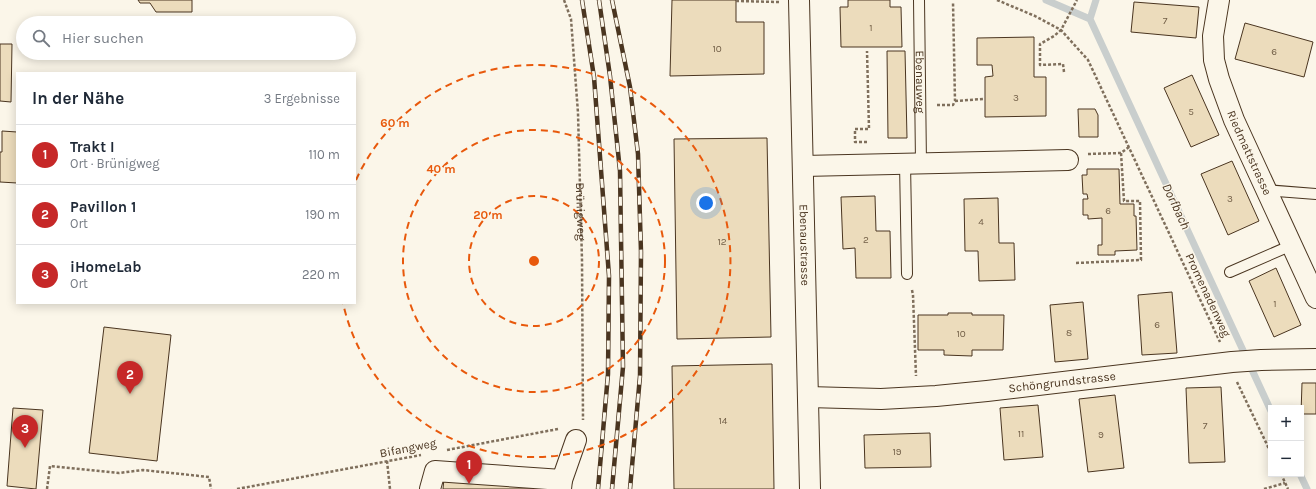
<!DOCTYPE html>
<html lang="de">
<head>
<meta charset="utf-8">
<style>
  body { margin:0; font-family:Karla,sans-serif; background:#f6f6f7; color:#1f2937 }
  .controls { position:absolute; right:12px; bottom:12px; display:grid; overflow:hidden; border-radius:0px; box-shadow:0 2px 10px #0003 }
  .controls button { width:36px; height:36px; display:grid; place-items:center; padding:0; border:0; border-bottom:1px solid #e0e1e3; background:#fff; color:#1f2937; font:20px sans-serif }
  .you { position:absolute; left:706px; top:203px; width:14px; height:14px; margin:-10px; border:3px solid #fff; border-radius:50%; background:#1a73e8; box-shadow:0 0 0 6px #1a73e833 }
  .badge { display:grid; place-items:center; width:26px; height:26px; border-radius:50%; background:#c62828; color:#fff; font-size:13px; font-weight:700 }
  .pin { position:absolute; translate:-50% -33px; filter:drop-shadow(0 1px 2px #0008) }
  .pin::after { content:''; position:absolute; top:21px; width:14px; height:12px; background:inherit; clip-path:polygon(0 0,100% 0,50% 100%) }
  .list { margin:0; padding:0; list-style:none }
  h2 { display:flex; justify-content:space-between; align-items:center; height:52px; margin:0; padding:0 16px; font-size:17px }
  h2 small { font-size:13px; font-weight:400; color:#747a83 }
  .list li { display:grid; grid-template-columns:26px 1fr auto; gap:12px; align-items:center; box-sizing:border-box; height:60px; padding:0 16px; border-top:1px solid #e0e1e3 }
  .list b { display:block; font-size:15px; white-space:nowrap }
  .list p { margin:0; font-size:13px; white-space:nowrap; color:#747a83 }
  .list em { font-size:13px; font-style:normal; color:#747a83 }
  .icon { flex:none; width:22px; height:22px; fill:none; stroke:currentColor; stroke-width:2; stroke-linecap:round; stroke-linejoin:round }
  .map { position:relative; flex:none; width:1316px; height:489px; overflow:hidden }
  .search { position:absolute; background:#fff; box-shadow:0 2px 10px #0003; left:16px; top:16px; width:340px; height:44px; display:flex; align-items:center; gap:10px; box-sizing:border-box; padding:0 14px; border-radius:22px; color:#747a83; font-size:15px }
  .panel { position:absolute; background:#fff; box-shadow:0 2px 10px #0003; left:16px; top:72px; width:340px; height:232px; border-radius:0px }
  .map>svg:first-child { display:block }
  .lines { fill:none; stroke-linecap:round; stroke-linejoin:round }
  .stream { stroke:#c9cecd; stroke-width:7 }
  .building { fill:#ecdcbc; stroke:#4a3520 }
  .service-casing { stroke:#4a3520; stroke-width:12 }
  .minor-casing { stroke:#4a3520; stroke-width:22 }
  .path { stroke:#7f6f5c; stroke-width:2.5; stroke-dasharray:3 2; stroke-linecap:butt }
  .service { stroke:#fbf6e9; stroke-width:10 }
  .minor { stroke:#fbf6e9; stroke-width:20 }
  .rail-casing { stroke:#4a3520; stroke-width:4.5 }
  .rail { stroke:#fbf6e9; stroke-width:3; stroke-dasharray:9; stroke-linecap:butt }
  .ring { fill:none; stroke:#e8590c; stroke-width:2; stroke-dasharray:7 5 }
  .labels { text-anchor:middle; stroke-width:3; stroke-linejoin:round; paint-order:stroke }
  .number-label { font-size:10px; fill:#725f47 }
  .street-label { font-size:12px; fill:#4a3520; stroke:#fbf6e9 }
  .water-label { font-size:13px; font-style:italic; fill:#4a3520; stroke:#fbf6e9 }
  .centre { fill:#e8590c; stroke:#fbf6e9; stroke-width:2 }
  .ring-label { font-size:12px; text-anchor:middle; font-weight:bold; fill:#e8590c; stroke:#fbf6e9; stroke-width:3; stroke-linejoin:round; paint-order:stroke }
</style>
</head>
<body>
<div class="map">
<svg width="1316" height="489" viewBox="0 0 1316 489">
  <rect width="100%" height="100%" fill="#fbf6e9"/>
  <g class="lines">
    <path class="stream" d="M1046,0l44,19
      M1096,0l-6,19 181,392
      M1300,474l7,15"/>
  </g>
  <path class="building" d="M138,0h54v12h-36l-6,-9h-10z
    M672,0h64v22h28v52l-94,2z
    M848,0h42v7h11l1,40h-61l-1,-40h8z
    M1134,2l65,5 -3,31 -65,-6z
    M1245,23l68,19 -9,35 -69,-18z
    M1034,37v40h12v39l-61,1v-40l8,-1 -1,-11h-15v-27z
    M0,44h12l-1,58 -11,-1z
    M887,51h18l2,87h-19z
    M1192,75l27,60 -28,12 -27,-59z
    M1078,109h17l3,6v22h-19z
    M2,131l15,1v51l-17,-1v-30h2z
    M767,138l4,199 -94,2 -3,-200z
    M1232,161l27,60 -31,14 -27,-61z
    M1087,169h32l1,35h14v12h2l1,34 -22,1v4h-17v-10h4v-27l-14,1v-4h-5v-16h5l-1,-5h-4l-1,-19h5z
    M875,196l1,35h14l1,47h-35l-1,-30 -12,1 -2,-52z
    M998,198l1,45h15l1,37 -36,1 -1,-30h-13l-1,-52z
    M1276,268l25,57 -27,12 -25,-56z
    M1172,292l5,61 -35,2 -4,-60z
    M1083,302l5,57 -33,3 -5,-57z
    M948,313h24v2h32l-1,35h-31v6l-28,-1v-5h-26v-35h30z
    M104,327l67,8 -14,126 -68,-8z
    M772,364l2,125h-100l-2,-123z
    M1302,383h14v31h-15z
    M1221,387l4,75 -36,1 -3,-75z
    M1115,395l9,73 -36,4 -9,-73z
    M1038,405l5,52 -39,3 -4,-52z
    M13,408l30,2 -7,79 -29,-3z
    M930,433l1,34 -66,1 -1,-33z
    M444,478l101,11h-102z"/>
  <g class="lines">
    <defs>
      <g id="service">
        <path id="s2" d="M919,0l2,163"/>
        <path d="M905,163l2,111"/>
        <path d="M1265,190l51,4"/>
        <path d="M1230,272l62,-27"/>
      </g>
      <g id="minor">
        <path id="s3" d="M799,0l11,489"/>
        <path id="s4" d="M1219,0l-6,36 1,24 5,19 15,41 82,178"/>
        <path d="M803,166l265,-6"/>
        <path id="s5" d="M808,397l73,2 55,-3 51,-5 245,-29 29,-2 55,-1"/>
        <path d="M430,489l5,-18 127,9"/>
        <path d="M561,489l1,-9 14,-40"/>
      </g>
    </defs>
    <use href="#service" class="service-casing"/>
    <use href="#minor" class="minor-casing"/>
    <g class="path">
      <path id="s1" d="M564,0l7,19 7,94 4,147 1,160"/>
      <path d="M997,0l38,16 26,14 27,30 132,282"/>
      <path d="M736,1l43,1"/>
      <path d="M1064,72l-1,-8 -23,1v-21l14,-8 7,-6 16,-30"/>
      <path d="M955,101l28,-2"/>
      <path d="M937,105h16l2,-4 -2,-99"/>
      <path d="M867,142h-12v-13h14l-2,-78"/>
      <path d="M1088,154l33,-1 8,-6"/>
      <path d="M1076,263l65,-3 -1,-59h-16l-3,-48"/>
      <path d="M912,290l1,5 3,81"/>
      <path d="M1237,382l34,71"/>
      <path d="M447,450l111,-21"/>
      <path d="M387,461l3,28"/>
      <path d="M1281,474l7,15"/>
      <path d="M47,489l3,-23 69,7 24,-3 66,7 2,12"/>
      <path d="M237,489l184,-34"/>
      <path d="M1264,489l21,-6"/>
    </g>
    <use href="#service" class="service"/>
    <use href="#minor" class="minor"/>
    <defs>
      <path id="rail" d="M582,0l12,77 15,199 -1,98 -10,115
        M599,0l11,76 10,95 3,196 -11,122
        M612,0l18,87 8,67 3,98 -1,124 -10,113"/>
    </defs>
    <use href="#rail" class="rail-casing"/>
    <use href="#rail" class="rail"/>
  </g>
  <g class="ring">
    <circle cx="534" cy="261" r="65"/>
    <circle cx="534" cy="261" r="131"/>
    <path d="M356 180A196 196 0 1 1 343 303"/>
  </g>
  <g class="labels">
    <g class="number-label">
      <text x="1165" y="24">7</text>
      <text x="871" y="31">1</text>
      <text x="717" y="52">10</text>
      <text x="1274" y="55">6</text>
      <text x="1016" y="101">3</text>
      <text x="1191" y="115">5</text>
      <text x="1230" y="202">3</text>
      <text x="1108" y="214">6</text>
      <text x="981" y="225">4</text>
      <text x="866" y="243">2</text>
      <text x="722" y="245">12</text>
      <text x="1275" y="307">1</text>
      <text x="1157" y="328">6</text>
      <text x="1069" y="336">8</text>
      <text x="961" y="337">10</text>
      <text x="723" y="424">14</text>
      <text x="1205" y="429">7</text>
      <text x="1021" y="437">11</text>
      <text x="1101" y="438">9</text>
      <text x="897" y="455">19</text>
    </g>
    <g class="street-label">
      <text dy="4" stroke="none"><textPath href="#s2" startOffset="82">Ebenauweg</textPath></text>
      <text dy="4" stroke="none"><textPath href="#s4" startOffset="160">Riedmattstrasse</textPath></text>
      <text dy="4" stroke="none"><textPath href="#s1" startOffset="213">Brünigweg</textPath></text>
      <text dy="4" stroke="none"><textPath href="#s3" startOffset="245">Ebenaustrasse</textPath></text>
      <text transform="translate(1208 295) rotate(65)" y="4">Promenadenweg</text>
      <text dy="4" stroke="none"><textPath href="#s5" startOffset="255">Schöngrundstrasse</textPath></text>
      <text transform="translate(408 448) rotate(-11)" y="4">Bifangweg</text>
    </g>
    <g class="water-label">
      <text transform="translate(1177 206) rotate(65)" y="5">Dorfbach</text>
    </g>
  </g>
  <circle cx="534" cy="261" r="6" class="centre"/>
  <g class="ring-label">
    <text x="395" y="127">60 m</text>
    <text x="441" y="173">40 m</text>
    <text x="488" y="219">20 m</text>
  </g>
</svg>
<div class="controls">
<button>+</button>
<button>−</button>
</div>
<div class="you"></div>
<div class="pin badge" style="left:469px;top:484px">1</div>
<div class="pin badge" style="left:130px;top:394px">2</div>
<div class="pin badge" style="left:25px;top:448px">3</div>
<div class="search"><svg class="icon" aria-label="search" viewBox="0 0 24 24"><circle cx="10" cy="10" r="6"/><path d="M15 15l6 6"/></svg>Hier suchen</div>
<section class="panel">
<h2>In der Nähe<small>3 Ergebnisse</small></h2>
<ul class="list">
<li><span class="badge">1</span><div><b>Trakt I</b><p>Ort · Brünigweg</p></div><em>110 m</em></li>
<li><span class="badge">2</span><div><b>Pavillon 1</b><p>Ort</p></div><em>190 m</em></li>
<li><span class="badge">3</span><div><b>iHomeLab</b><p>Ort</p></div><em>220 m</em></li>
</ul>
</section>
</div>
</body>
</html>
